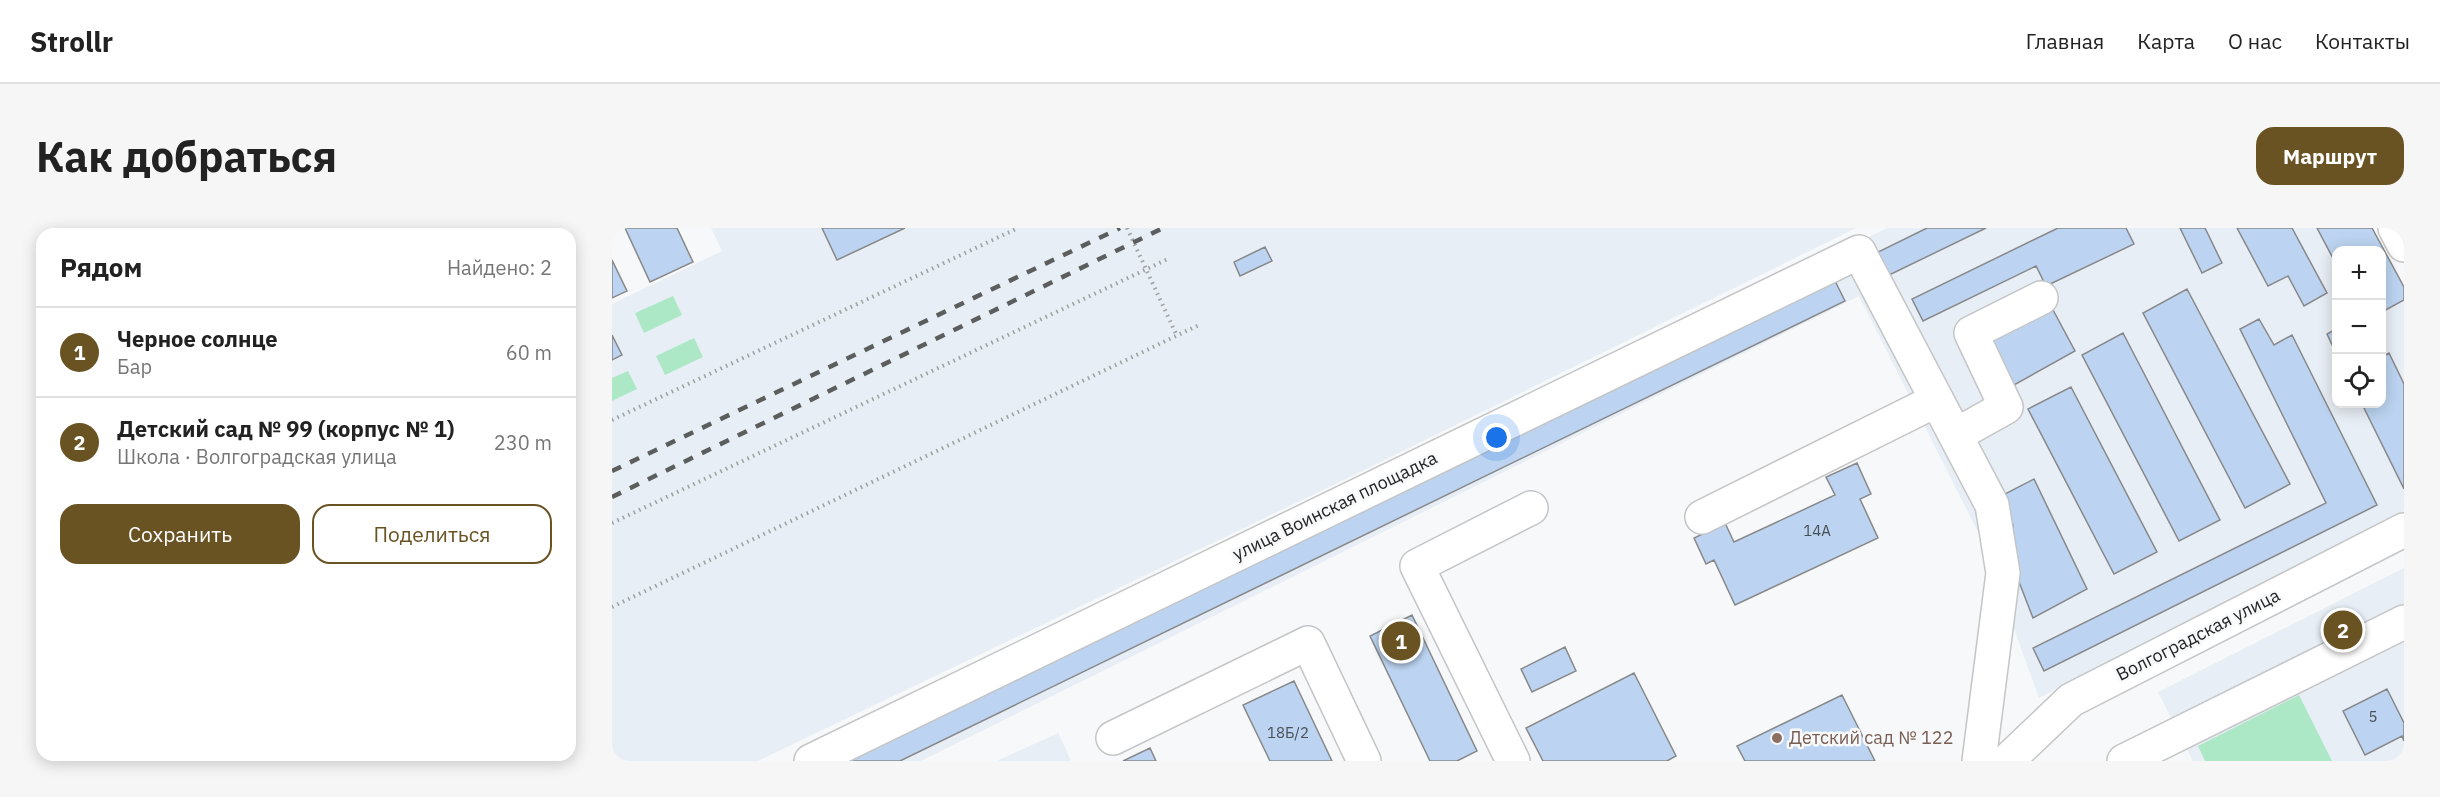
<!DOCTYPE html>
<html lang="ru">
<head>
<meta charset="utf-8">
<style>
  body { margin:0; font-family:"IBM Plex Sans",sans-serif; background:#f6f6f6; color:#222 }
  .controls { position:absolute; right:18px; top:18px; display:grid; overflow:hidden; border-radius:12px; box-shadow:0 3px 15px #0003 }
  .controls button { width:54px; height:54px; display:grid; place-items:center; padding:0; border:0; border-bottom:2px solid #e0e0e0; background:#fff; color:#222; font:30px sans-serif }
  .you { position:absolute; left:885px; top:210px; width:21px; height:21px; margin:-15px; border:4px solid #fff; border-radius:50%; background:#1a73e8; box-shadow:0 0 0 9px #1a73e833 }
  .badge { display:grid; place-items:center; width:39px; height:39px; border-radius:50%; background:#6a5323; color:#fff; font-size:20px; font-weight:700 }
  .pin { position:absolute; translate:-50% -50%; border:3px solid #fff; box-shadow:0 2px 6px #0006 }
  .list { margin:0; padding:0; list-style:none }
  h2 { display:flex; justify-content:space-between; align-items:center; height:78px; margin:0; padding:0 24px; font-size:26px }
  h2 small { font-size:20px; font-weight:400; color:#767676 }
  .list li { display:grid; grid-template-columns:39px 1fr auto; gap:18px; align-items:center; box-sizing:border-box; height:90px; padding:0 24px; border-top:2px solid #e0e0e0 }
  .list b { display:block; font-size:22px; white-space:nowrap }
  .list p { margin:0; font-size:20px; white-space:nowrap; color:#767676 }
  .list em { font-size:20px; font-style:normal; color:#767676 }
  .actions { display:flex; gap:12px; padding:18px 24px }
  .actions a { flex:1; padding:14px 0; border:2px solid #6a5323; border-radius:18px; text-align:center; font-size:21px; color:#6a5323 }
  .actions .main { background:#6a5323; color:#fff }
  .icon { flex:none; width:33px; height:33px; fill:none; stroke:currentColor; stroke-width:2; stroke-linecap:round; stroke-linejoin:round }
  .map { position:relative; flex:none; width:1792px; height:533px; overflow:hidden; border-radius:18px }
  header { display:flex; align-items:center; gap:36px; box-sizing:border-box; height:84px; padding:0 30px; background:#fff; border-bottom:2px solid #e0e0e0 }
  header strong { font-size:28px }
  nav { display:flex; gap:33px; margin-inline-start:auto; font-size:21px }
  .intro { display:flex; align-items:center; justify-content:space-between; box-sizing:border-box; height:144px; padding:0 36px }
  h1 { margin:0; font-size:42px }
  .button { padding:15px 27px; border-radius:18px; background:#6a5323; color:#fff; font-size:21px; font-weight:700 }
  main { display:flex; gap:36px; padding:0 36px }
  aside { flex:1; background:#fff; border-radius:18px; box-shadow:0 3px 15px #0003 }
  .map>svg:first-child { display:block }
  .built { fill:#e8eef5; fill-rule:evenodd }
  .green { fill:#ace8c6 }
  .building { fill:#bcd4f1; stroke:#888889; stroke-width:1.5 }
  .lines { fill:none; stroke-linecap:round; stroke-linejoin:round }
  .minor-casing { stroke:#c4c5c6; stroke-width:36 }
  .path { stroke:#9e9f9f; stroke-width:4; stroke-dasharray:1.5 4.5; stroke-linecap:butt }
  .minor { stroke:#fff; stroke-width:33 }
  .rail { stroke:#5c5d5d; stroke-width:4.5; stroke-dasharray:10 10; stroke-linecap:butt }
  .education-dot { fill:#8d6e63; stroke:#f7f8f9; stroke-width:2 }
  .labels { text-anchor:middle; stroke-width:5; stroke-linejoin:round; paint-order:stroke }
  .number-label { font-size:15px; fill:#484f56 }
  .street-label { font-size:18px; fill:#222323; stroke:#f7f8f9 }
  .education-label { font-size:18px; fill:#785e54; stroke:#f7f8f9; text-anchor:start }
</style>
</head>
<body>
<header>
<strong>Strollr</strong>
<nav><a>Главная</a><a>Карта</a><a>О нас</a><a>Контакты</a></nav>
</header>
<div class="intro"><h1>Как добраться</h1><a class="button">Маршрут</a></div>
<main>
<aside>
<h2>Рядом<small>Найдено: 2</small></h2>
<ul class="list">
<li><span class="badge">1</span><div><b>Черное солнце</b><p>Бар</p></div><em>60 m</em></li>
<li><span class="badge">2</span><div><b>Детский сад № 99 (корпус № 1)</b><p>Школа · Волгоградская улица</p></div><em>230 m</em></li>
</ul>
<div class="actions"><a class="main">Сохранить</a><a>Поделиться</a></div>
</aside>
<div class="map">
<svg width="1792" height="533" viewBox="0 0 1792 533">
  <rect width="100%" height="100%" fill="#f7f8f9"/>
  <path class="built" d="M99,0h1145l-504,248 -594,285h-146v-457l110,-53z
    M1275,0h485l32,59v224l-365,187 -57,-158 -123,-244 -938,465h-129zM1724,22h46v154h-46z
    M1792,340v193h-211l-35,-69z
    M446,504l13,29h-74l61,-28z"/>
  <path class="green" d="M61,68l9,19 -38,18 -9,-20z
    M82,110l9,19 -38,18 -9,-19z
    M16,143l9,18 -25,12v-23z
    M1687,467l33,66h-127l-7,-15z"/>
  <path class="building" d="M13,0h52l16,34 -43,20z
    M210,0h83l-68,32z
    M1315,0h59l-103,50 -11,-23z
    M1446,0h68l8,16 -88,42 -10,-20 -113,55 -11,-22z
    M1568,0h25l17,35 -20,10z
    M1625,0h55l35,65 -23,13 -16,-30 -20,10z
    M1705,0h55l32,59v13l-22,12v-62h-46v14z
    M653,19l7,14 -32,15 -6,-14z
    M0,32l15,31 -15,7z
    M1221,49l12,24 -945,460h-61z
    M1575,61l103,195 -45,24 -102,-195z
    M1440,80l23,43 -61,34 -24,-44z
    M1647,91l15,26 18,-10 85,170 -333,166 -11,-23 293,-145 -86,-174z
    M1724,101v24l-9,-19z
    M1511,105l97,187 -41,21 -97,-186z
    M0,107l10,20 -10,5z
    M1777,125l15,31v105l-42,-85h20v-47z
    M1459,159l86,165 -43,22 -86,-165z
    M1245,235l14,31 -11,5 18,39 -143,67 -21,-45 -8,4 -12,-26 31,-15 9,19 101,-47 -9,-18z
    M1422,251l53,110 -54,29 -19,-49 -1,-44 -12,-29z
    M800,387l65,136 -20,10h-27l-60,-125z
    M953,419l11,24 -44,21 -11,-23z
    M1022,445l42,83 -9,5h-124l-17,-33z
    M682,453l38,80h-62l-27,-56z
    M1775,461l17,34v18l-2,-5 -37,19 -22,-44z
    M1230,467l33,66h-130l-8,-15z
    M538,520l6,13h-33z"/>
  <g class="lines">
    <defs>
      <path id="minor" d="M1783,0l9,17
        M1344,207l50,-28 -35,-74 70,-35
        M1090,289l235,-117
        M501,510l195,-95 56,118
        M199,533l1048,-509 133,253 11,68 -24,188
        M901,533l-96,-195 114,-58
        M1395,533l64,-61 333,-170
        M1512,533l280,-139"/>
    </defs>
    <use href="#minor" class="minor-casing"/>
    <path class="path" d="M515,0l50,108
      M0,192l406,-192
      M0,295l558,-265
      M0,379l589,-283"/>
    <use href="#minor" class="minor"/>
    <path class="rail" d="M0,243l508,-243
      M0,269l551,-269"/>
  </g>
  <circle class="education-dot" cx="1165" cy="510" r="6"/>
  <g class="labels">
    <g class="number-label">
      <text x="1205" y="308">14А</text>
      <text x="1761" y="494">5</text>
      <text x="676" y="510">18Б/2</text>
    </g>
    <g class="street-label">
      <text transform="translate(723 278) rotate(-26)" y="6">улица Воинская площадка</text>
      <text transform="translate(1586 407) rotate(-27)" y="6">Волгоградская улица</text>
    </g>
    <g class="education-label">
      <text x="1177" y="516">Детский сад № 122</text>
    </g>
  </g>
</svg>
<div class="controls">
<button>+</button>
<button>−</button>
<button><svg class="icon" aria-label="locate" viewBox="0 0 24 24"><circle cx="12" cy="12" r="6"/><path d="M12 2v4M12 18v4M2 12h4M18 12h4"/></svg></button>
</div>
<div class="you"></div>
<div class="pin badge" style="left:789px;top:413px">1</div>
<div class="pin badge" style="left:1731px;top:402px">2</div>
</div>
</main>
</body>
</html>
